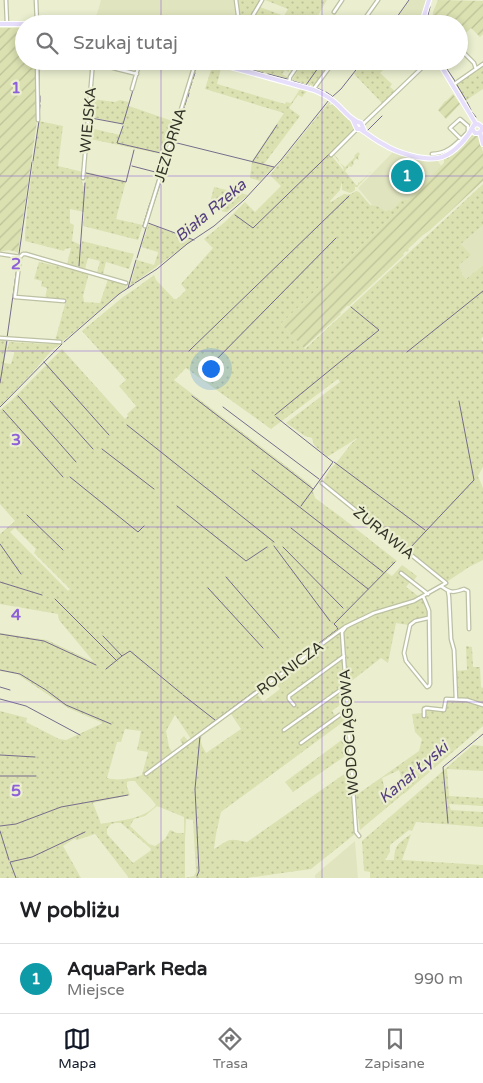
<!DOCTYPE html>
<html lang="pl">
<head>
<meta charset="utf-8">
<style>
  body { margin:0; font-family:"Varela Round",sans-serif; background:#f2f2f2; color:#202124 }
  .you { position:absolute; left:210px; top:368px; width:18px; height:18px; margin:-12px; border:4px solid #fff; border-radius:50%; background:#1a73e8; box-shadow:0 0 0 8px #1a73e833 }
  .badge { display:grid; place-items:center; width:32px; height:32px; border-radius:50%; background:#111827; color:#fff; font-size:16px; font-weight:700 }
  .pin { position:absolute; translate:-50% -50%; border:2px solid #fff; box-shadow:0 1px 5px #0006 }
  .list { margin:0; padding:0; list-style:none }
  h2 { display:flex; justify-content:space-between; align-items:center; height:65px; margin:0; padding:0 20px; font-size:21px }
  h2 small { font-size:16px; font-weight:400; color:#757577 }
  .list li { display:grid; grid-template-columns:32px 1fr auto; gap:15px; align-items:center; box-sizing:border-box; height:70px; padding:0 20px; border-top:1px solid #e0e0e0 }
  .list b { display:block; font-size:19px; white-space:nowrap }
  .list p { margin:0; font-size:16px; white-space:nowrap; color:#757577 }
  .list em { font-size:16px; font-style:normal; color:#757577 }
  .icon { flex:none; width:28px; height:28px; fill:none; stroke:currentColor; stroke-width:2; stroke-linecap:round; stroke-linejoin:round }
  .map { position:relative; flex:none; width:483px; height:878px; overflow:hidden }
  .search { position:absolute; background:#fff; box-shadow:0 2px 8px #0003; left:15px; right:15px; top:15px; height:55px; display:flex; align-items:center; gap:12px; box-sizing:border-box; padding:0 18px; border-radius:28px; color:#757577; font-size:19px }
  .sheet { height:135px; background:#fff }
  nav { display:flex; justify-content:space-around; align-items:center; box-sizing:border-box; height:70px; border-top:1px solid #e0e0e0; background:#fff; font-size:14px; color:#757577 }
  nav a { display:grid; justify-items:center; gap:2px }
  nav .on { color:#111827 }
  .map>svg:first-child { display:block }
  .built { fill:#e1e5bf }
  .grass { fill:url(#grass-dots); fill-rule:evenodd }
  .garden { fill:url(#garden-furrows) }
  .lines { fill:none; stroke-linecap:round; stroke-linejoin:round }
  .stream { stroke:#776c8c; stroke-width:1 }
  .minor-casing { stroke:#bdc1a3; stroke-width:5 }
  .major-casing { stroke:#fff; stroke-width:6 }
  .minor { stroke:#fff; stroke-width:2.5 }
  .major { stroke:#e6defb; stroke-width:4 }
  .grid { fill:none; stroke:#8d60d9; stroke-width:1; stroke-opacity:0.55 }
  .labels { text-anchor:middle; stroke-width:4.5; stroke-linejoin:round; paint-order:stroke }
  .street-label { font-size:15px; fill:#323327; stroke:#ebefd0 }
  .water-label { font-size:16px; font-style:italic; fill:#543e7e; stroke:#ebefd0 }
  .grid-label { font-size:16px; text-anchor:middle; font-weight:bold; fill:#8d60d9; stroke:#ebefd0; stroke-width:4.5; stroke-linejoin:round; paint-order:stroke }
</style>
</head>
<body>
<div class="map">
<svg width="483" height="878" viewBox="0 0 483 878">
  <defs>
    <pattern id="grass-dots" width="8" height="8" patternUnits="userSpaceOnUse" patternTransform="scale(1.25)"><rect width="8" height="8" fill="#dbe1b1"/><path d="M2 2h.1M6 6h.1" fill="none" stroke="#bcc298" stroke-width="1.8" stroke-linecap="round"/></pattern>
    <pattern id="garden-furrows" width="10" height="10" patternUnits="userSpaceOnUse" patternTransform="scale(1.25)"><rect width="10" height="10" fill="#dbe1b1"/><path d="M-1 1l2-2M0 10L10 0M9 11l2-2" fill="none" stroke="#bcc298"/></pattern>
  </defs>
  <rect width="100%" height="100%" fill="#ebefd0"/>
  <path class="built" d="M101,0h158l-5,8 -21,16h-119l-9,-4 -11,4z
    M410,0h16l-5,24h-17l-7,-6z
    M393,152l27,8h17l5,7 -56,55 -28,-34z
    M483,225v40l-17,14 -4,-5 -4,-9 12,-10 -9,-11z
    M355,841l3,37h-43v-3z"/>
  <path class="grass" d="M237,0h23l-14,24h-10c4,-9 3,-15 1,-24z
    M265,0h62l-14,24h-31l1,-4 -4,-1 -2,2 -7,-1 -5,-3 -6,2 -4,-5 5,-7 24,9 4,-7z
    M250,61h40l-4,6 4,3 5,-6 -4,-3h3l2,3 -5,7 -2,-1v2l-4,-2 -3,4 7,4 -3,3h3l-1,1 -20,-7 -3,-3 -3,1 -17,-6z
    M304,61h29l-19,25 -22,-6z
    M364,61h28l-12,12 12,11 -2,3 5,4 -13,12 -28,-29z
    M212,62l16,6 -1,2 -6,-2 -4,16 68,20 1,-2 5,1 9,-14 13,3 -6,-1 -5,6 -4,-2 -9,13 11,8 -36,48 10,3 -14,14 -10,-3 2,-17 32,-48 -79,-24 8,-26z
    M483,65v24l-18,12 -9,-17z
    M92,99l23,3 5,-2 9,2v4l46,16 -9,33 -76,-16v-11l30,7 3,-9v-2l-32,-7z
    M330,101l1,1 -2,3h2l2,-2 20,20 2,5 -4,4 1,1 -21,22 13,16 -1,-4 -10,-13h1l5,6v2l6,5 10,-10 -1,-1 4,-4 2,2 -2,3 1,3 -3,-1 -3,3 1,2 -3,3 -2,-1 -4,5 11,14h2v-3l1,1 11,-10 -1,-1h2l-14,15h-2v3l-5,3 -8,-3v-9l-2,9 -10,11 1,1 13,-8c5,1 8,0 12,-3l3,1 11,13 7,1 8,5 5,-1 1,1 11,-11v-1l4,1h2l36,-37v-5l29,-23 2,-1 3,4v-2l5,11 -1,1 -5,-13 -3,1 -193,188 24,25 178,-165v41l-22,19 10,11 -12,10 3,9 4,5 17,-14v72l-2,2 2,3v125l-5,9 5,12v72l-14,7 -21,14h-3l-123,-98 8,-14 7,-7 14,-18 8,-7 -32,20 -13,-12 -2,-7 -7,-2 -19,-13 54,-41 -2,-3 -67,50 -85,-61 -12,12 137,105 4,13 26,19 56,44 -11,11 6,4 10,-11 15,11 -5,7 -2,-1 -4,5c11,8 22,14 21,28l-1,2 -15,6 -3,2 -12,-2 -8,40 -7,-5 -36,28 1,14 -14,11 5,7 10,-7v8l-126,93 -5,22 -2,15c17,-10 12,-11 33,-7l103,-72 5,64 -44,35 -65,9h-117l-34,-44 -18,6 -3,-1 -11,7 18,32h-81v-167l27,7 -1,4 33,17 7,1 37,-17 -35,-15 -51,-34 -17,-3v-38l47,7 47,22 -35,-42 -1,-6 -58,-10v-70l15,-13 -15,-17v-94l12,-10 50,-51 63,70 3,-3 -1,-2 9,-8 -17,-20 7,-6 -44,-49 41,-34 12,-8 19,-14 2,5 18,19h3l9,-9 -5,-6 32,-36 -9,-9 21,-17 20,-20 10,10 26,-26 -11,-11zM15,528l21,21 -2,4 36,36 -2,2 -58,-59zM272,678l8,11 -17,13 -8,-11zM231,714l10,15 -35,24c-3,-6 -7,-10 -4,-17zM175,715l16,24 -3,2 -4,-5 -4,4 3,5 -11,7 -3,-5 -3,-16zM125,729l16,2 -4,19 11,2 -6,23c-10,4 -25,6 -35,3l10,-36h4zM129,781h6c6,9 15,15 21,24 -13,15 -37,15 -55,19l-8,-21 37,-8 -3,-8v-5zM157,806l27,11v16h-7l-7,-3 -5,9 -10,7 -6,-2 -19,-18 4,-7 11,-3zM186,819l7,1 3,52 -2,4 -9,2v-38zM116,823h5l28,24 2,2 -1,2 -17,12 -26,-29v-5l4,-5z
    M39,121l24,5 -5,40 25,6 -1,9 1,5h2l1,-14 40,9 -10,38 27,6 -5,15 -55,-14 1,-14 -14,-3v14l4,2 -2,16 9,4 1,-4 52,13 -5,15 -23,-7 -3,12 -6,-2 3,-11 -12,-3 -3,11 -18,-5 4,-16 -6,1 -1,2 -39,-10v-6l3,-36z
    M214,187l34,8 -21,17h-2l-16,-5z
    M149,224l44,16 -63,46 7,-26 17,5 4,-12v-1l-17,-5z
    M39,262l50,11 -6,23 1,6 16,1 8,-24 17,5 2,1 -1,3 -63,53h-8l10,-37v-4l-20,-1 2,-11 -6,-2 1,-5 -8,-2z
    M0,339l6,1v1l2,1 -4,21 7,1 3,-10v-2l-7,-1 2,-9 41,2 5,-1 6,1 -9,6 -20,23 -32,33z
    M466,646l6,1 1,20h7l1,20 2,1v38l-79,68 -4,-5 4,-4 -5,-15 -17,8 5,19 12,-8 4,5 -43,36 -5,-34 64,-45 3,-12 -7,-7 -3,-18 10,-1v-7l21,2v-7l14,1 -2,-31 12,-1z
    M347,736l1,18 -55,38 -8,-10z
    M473,745l10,1v25l-36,-2 2,27 34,2v8l-34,-2 2,6 32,2v15l-67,-5 -4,9 -3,-1 -19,15v7l-5,8h9c1,-16 4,-16 17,-26l-9,26 81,5v13h-113v-6l-6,-1 -2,-30z"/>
  <path class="garden" d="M438,0l45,1v33l-3,3 -9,-9 -12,11v-15h-27l1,-12z
    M0,28h24v33h12l1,60 -19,132c-6,-4 -12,-3 -18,-1z
    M453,94l7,10 -14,15 -8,-9 7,-9h1z
    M477,135l6,17v29l-54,50 -6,4 -15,14 1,1 -2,2 -1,-1 -3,3 1,1 -55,51h-2l-7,7 1,1 -37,34 -23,-24 193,-188z"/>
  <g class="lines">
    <path class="stream" d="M246,24l14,-24
      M392,24l17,-24
      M428,24v-9l2,-8
      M39,61v31
      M443,61l1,3
      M227,63l36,10
      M445,66l10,15
      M195,71l3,-9
      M268,74l19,5
      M193,79l2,-6
      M293,81l19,6
      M306,85l17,-24
      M457,85l9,15
      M317,88l6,3
      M189,91l3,-9
      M326,92l6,4
      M40,96v6
      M188,97l1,-4
      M332,97l9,-8 22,-28
      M467,102l4,8
      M185,105l2,-7
      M184,109v-2
      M472,112l4,5
      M39,115l1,-10
      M91,118l32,6 10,-34
      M123,126l-6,17 48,11
      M368,130l14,-14
      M177,132l6,-21
      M173,142l101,25
      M173,143l3,-9
      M165,154l10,-28
      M169,156l3,-11
      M168,159v-1
      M33,161l6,-40
      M253,161l24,-36
      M132,166l27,7
      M86,173l40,9 8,-32
      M163,175l4,-14
      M151,201l14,-45
      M235,215l18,13 98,-95
      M148,223l46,17
      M147,224l15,-46
      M143,226l7,-23
      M19,254l13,-92
      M137,258l10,-33
      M79,266l6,-83
      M135,283l22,-14 30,-25 27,-18 30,-26 37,-40 48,-60
      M128,288l8,-28
      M7,338l11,-78
      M64,342l55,-48 15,-10
      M189,351l160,-155
      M407,352l76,-61
      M44,362l65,73
      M208,368l128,-130
      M0,383l7,-43
      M18,396l58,66
      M192,396l121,93
      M50,401l43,48
      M0,407l62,-63
      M223,407l96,72
      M3,410l60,67
      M275,415l104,-85 -28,-23
      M276,417l57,45 -32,44
      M127,425l147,117
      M102,449l52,40
      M334,462l91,68
      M252,470l131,102
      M70,477l68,55 6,-6
      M177,506l69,55 21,-14
      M27,515l36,35
      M291,528l77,61
      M0,544l21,30
      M274,546l56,75
      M283,547l60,61
      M409,549l65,-69 -15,-79
      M226,577l53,61
      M0,582l42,13
      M208,588l55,60
      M55,599l62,62
      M337,627l-3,-3 61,-62
      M0,634l44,7 52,24
      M103,636l19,20 -16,13
      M122,656l8,-5 52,43
      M0,670l20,4 26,16 20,15 45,19
      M0,687l10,3
      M183,695l32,25
      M0,699l26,7 54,29
      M200,732l138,-103 -1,-1
      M0,755l35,2
      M0,776h36
      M448,823l-5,-56 40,-33
      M0,826l16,-2 45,-17 67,-12
      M0,831l9,29
      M197,876l2,-5 -4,-82 5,-53
      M16,878l-6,-16 22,-5 53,-25"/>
    <defs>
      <path id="minor" d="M6,0l1,24
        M36,0l1,23
        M334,12l8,-12
        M235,24l3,-9 -2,-15
        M248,24l14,-24
        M361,24l17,-24
        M459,48l15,15 2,6
        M37,61l1,59
        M97,61v4l10,1 10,3
        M119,61l-2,8 20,5
        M289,83l1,-6 11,-16
        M453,85l30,-21
        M132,89l8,-28
        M314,90l1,-3 19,-26
        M362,125l67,-64
        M432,154c16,0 25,-11 36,-22v-6l-8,-7 -10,9 13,13
        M331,155l26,-26
        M83,178l10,-117
        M145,226l51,-165
        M0,254l20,3 3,-3h3l100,29
        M20,257l-5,40 49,4
        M0,338l60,4
        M401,573l27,21
        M441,586c9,7 12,7 23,3l4,2 1,38
        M448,591l1,6 2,42 3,11 2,50
        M423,596l5,12 1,3 1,73 -1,2 -2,1 -21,-26 -2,-8 6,-28 5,-4 13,-3
        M345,628l-3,4 14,200 3,4
        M294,705l-5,-6v-3l55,-40
        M424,716v-7l2,-1 18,2 2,-11 21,1 16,5
        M284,730l62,-44
        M301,743l47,-34
        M146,774l199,-147 29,-14 40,-12 32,-18 -124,-100"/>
      <path id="major" d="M0,24h24
        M24,24h43
        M423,24l1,-8 5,-16
        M215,61l8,4 91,25c7,3 13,6 18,10 10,7 18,21 29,23l3,7
        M438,61l38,63
        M353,120l4,9h3c8,5 15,11 23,15 14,9 43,18 59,13 14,-5 26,-20 32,-32l4,-1 4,3v3l-3,3h-4l-2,-3
        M480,132l3,12"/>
    </defs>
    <use href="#minor" class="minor-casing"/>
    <use href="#major" class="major-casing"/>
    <use href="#minor" class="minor"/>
    <use href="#major" class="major"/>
  </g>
  <path class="grid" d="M161,0v24M322,0v24M161,61v817M322,61v817M0,176h483M0,351h483M0,527h483M0,702h483"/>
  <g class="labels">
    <g class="street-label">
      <text transform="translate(88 120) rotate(-85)" y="5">WIEJSKA</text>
      <text transform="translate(170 145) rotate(-73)" y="5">JEZIORNA</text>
      <text transform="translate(384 533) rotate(39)" y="5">ŻURAWIA</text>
      <text transform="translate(290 668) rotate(-37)" y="5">ROLNICZA</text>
      <text transform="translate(349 732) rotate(-94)" y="5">WODOCIĄGOWA</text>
    </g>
    <g class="water-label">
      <text transform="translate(210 210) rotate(-40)" y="6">Biała Rzeka</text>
      <text transform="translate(413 772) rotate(-40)" y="6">Kanał Łyski</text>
    </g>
  </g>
  <g class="grid-label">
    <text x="16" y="93">1</text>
    <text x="16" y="269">2</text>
    <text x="16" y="445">3</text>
    <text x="16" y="620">4</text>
    <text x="16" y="796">5</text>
  </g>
</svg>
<div class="you"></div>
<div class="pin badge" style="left:407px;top:176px;background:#0f9aa8">1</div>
<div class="search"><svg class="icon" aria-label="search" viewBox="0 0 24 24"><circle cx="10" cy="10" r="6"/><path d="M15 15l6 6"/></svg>Szukaj tutaj</div>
</div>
<section class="sheet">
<h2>W pobliżu<small></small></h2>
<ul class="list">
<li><span class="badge" style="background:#0f9aa8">1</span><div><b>AquaPark Reda</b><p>Miejsce</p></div><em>990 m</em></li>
</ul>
</section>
<nav>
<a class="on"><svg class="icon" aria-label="map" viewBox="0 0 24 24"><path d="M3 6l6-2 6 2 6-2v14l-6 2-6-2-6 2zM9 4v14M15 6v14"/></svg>Mapa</a>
<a><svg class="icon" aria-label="directions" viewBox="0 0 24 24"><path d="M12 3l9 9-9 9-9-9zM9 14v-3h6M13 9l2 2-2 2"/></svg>Trasa</a>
<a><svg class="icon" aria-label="saved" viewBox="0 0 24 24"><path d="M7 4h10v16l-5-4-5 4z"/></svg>Zapisane</a>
</nav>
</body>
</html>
